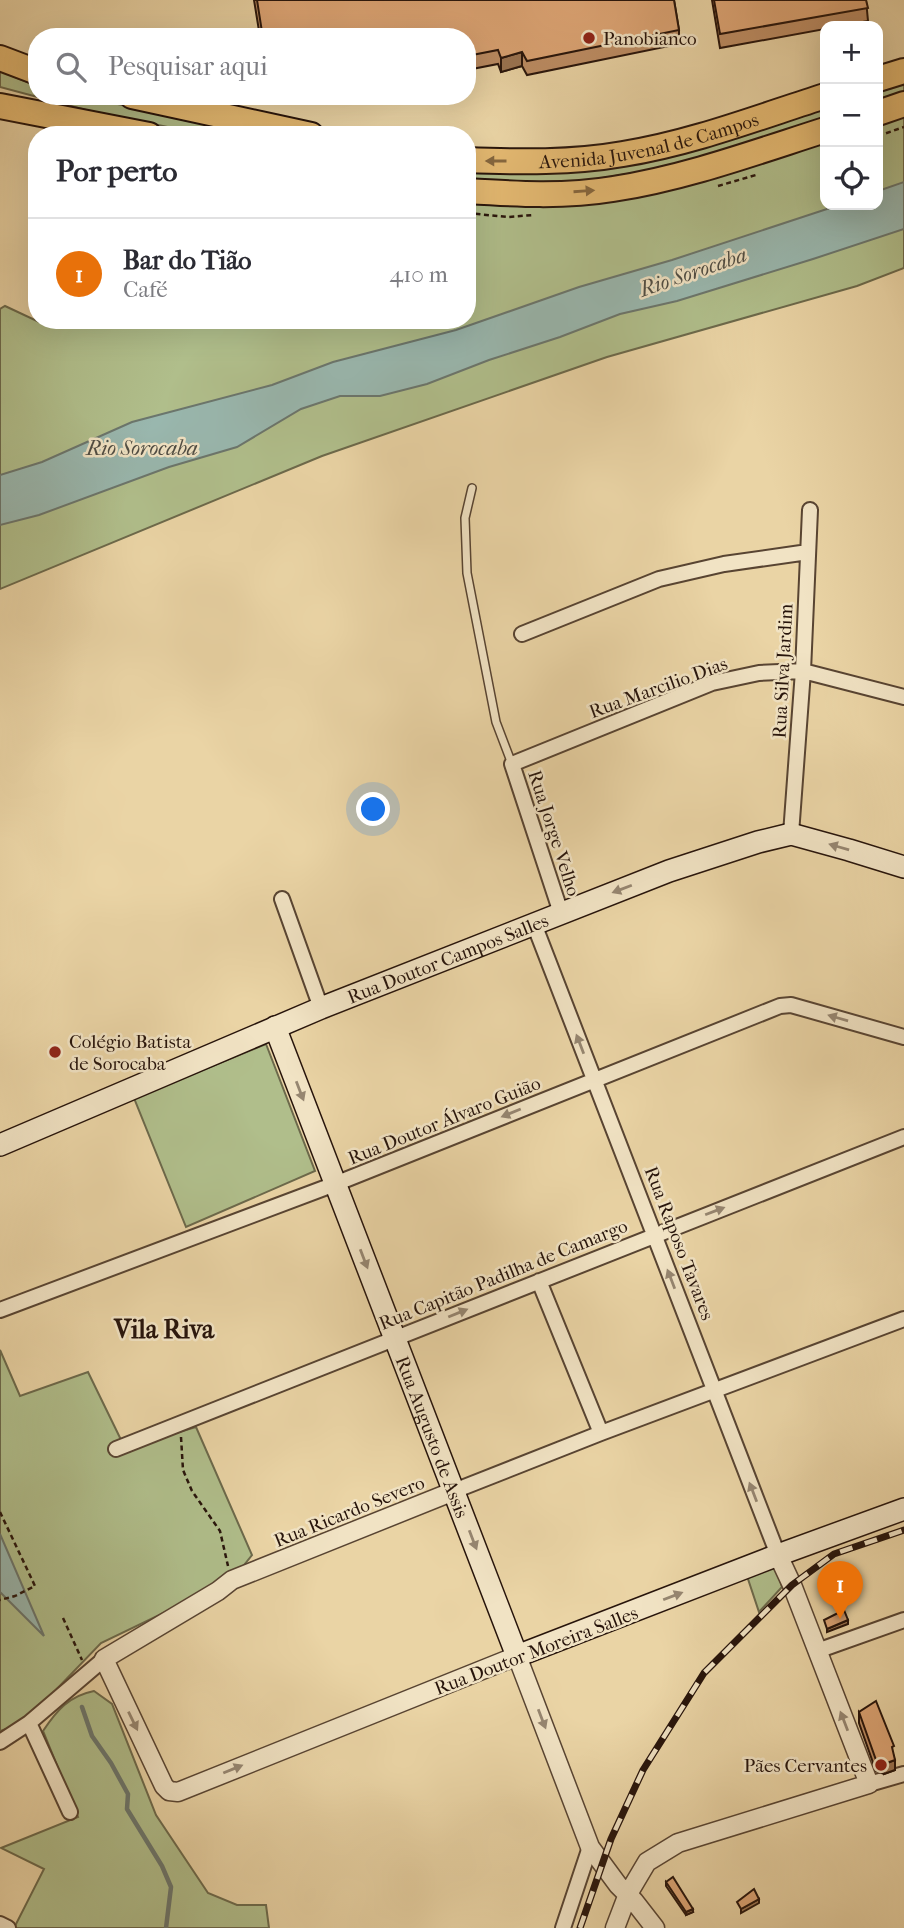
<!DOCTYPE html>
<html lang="pt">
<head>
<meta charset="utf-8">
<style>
  body { margin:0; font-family:"IM FELL French Canon",serif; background:#f7f7f7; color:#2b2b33 }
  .controls { position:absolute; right:21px; top:21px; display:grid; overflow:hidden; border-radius:14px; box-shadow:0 7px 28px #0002 }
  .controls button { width:63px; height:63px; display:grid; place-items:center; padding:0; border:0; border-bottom:2px solid #e1e1e2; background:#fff; color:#2b2b33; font:35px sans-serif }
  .you { position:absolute; left:374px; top:810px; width:24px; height:24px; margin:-18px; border:5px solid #fff; border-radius:50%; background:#1a73e8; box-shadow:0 0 0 10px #1a73e833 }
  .badge { display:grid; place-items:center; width:46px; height:46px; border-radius:50%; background:#2563eb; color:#fff; font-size:23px; font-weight:700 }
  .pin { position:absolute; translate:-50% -58px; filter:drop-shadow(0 2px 4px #0008) }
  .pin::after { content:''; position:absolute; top:37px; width:24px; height:21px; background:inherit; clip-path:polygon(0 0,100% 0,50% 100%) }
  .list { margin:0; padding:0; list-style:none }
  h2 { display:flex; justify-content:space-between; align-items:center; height:91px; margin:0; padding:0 28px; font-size:30px }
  h2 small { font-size:23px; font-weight:400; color:#7c7c81 }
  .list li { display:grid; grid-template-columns:46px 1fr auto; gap:21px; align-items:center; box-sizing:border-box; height:112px; padding:0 28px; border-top:2px solid #e1e1e2 }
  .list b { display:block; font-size:26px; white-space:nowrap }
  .list p { margin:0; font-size:23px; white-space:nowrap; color:#7c7c81 }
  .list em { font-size:23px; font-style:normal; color:#7c7c81 }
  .icon { flex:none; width:38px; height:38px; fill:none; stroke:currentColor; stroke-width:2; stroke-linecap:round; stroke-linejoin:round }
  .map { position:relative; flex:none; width:904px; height:1928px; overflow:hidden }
  .search { position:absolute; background:#fff; box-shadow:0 7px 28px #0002; left:28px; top:28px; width:448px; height:77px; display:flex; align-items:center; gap:18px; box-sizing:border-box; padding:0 24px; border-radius:28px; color:#7c7c81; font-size:26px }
  .panel { position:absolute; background:#fff; box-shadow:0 7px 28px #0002; left:28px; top:126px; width:448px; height:203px; border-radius:28px }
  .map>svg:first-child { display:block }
  .green { fill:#b0be8b; stroke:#6c694b; stroke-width:2 }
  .water { fill:#99b7ae; stroke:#6b766d; stroke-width:2 }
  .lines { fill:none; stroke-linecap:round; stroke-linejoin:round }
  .stream { stroke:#6b766d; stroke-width:4.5 }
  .service-casing { stroke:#584432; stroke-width:10 }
  .minor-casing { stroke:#584432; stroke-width:18 }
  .tertiary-casing { stroke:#584432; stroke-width:21 }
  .secondary-casing { stroke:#27140b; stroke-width:24 }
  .trunk-casing { stroke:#27140b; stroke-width:28 }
  .path { stroke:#27140b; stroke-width:2.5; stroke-dasharray:5 3.5; stroke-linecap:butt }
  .service { stroke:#f1e3c4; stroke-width:7 }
  .minor { stroke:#f1e3c4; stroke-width:14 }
  .tertiary { stroke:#f1e3c4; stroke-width:18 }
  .secondary { stroke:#f1e3c4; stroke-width:21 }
  .trunk { stroke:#e5ba72; stroke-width:24 }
  .rail-casing { stroke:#27140b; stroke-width:7 }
  .rail { stroke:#f1e3c4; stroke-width:4.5; stroke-dasharray:13; stroke-linecap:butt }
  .wall { fill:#be8e65; stroke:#27140b; stroke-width:2 }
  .shaded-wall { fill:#9b7452; stroke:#27140b; stroke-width:2 }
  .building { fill:#dda575; stroke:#27140b; stroke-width:2 }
  .oneway { fill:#86673e }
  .oneway2 { fill:#968671 }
  .poi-dot { fill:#8f2418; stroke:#f1e3c4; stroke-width:2.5 }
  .labels { text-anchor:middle; stroke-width:5; stroke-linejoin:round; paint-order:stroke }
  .poi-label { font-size:19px; fill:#27140b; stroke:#f1e3c4; text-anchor:start }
  .street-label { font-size:19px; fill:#27140b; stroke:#f1e3c4 }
  .water-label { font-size:21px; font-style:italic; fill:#4f4d44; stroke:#f1e3c4 }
  .district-label { font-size:26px; font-weight:bold; fill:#27140b; stroke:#f1e3c4 }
</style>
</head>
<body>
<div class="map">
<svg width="904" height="1928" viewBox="0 0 904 1928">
  <rect width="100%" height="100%" fill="#ead4a5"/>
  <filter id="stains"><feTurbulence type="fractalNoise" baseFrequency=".00286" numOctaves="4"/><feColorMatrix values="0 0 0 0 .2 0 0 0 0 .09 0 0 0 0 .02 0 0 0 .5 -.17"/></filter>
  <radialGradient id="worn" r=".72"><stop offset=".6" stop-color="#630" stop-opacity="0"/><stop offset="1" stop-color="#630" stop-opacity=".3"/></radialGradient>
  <path class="green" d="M0,71l37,15v10h42l188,39h-61l-120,-25 -86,-23z
    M904,76v17l-26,9v-17z
    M825,103v17l-160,49 -66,12 -132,2v-14l42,3z
    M904,115v153l-47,18 -250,71 -285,99 -322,133v-280l5,-3 34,16 13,-2h415v-120l358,-58v63h53v-81z
    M266,1044l49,127 -129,56 -52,-129z
    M0,1350l20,46 68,-24 37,76 71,-21 56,128 -20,25 -131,63 -77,80 -24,8z
    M776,1566l6,21 -23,25 -13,-39z
    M94,1691l18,13 44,111 52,78 29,12h29l3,23h-255l30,-59 -43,-21 77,-31 -35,-86c14,-21 26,-35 51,-40z"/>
  <path class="water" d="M904,182v47l-91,30 -136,42 -57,13 -60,23 -71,23 -62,24 -47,12h-40l-39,13 -64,38 -68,20 -130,48 -39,10v-50l42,-13 90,-40 140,-37 61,-23 123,-32 123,-43 93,-27 167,-55h39v-14z
    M0,1534l44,102 -44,-44z"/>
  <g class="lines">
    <path class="stream" d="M82,1707l10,29 19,27 17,31 -1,15 35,57 9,21 -5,41"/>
    <defs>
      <path id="service" d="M472,488l-7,30 2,55 29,149 16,42"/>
      <path id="minor" d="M522,634l137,-55 65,-15 84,-12
        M791,834l12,-163 7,-161
        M282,899l39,109
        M561,913l-49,-149 200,-81 47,-10 44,-2 101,26
        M534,924l244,631
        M539,1281l62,152
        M0,1310l335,-126 445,-178 11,-1 113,32
        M116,1449l788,-312
        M454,1491l147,-58 303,-114
        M817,1651l87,-31
        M29,1723l41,89
        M0,1742l29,-19 75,-64
        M869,1784l35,-10
        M0,1924l8,4
        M563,1928l27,-81"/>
      <path id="tertiary" d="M454,1491l-222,89 -14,11 -114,68 60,127 5,5 9,1 339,-136 73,191 28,38 16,16 21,27
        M615,1928l13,-34 19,-32 31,-19 191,-59 -77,-199 -14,-30"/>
      <g id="secondary">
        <path id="s1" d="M275,1027l242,629 261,-101 126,-46"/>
        <path id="s2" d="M0,1145l321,-137 348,-137 89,-29 33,-8 58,16 55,17"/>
      </g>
      <g id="trunk">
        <path d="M0,58l37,14"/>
        <path d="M878,79l26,-8"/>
        <path d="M132,96l179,39"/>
        <path d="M0,106l149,29"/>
        <path d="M878,113l26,-9"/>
        <path id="s3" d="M467,160c52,2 105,3 156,-6 69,-11 136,-37 202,-58"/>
        <path d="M467,191c48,3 98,6 146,-2 72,-11 143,-37 212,-59"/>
      </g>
    </defs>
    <use href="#service" class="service-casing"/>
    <use href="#minor" class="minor-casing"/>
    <use href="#tertiary" class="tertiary-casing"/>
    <use href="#secondary" class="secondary-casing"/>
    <use href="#trunk" class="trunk-casing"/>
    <path class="path" d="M878,136l26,-9
      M718,186l38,-11
      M467,213l41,4 25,-2
      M181,1437l2,33 9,21 28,40 8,35
      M0,1512l35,74 -20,10 -15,4
      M63,1618l19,42"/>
    <use href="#service" class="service"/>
    <use href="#minor" class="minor"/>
    <use href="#tertiary" class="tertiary"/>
    <use href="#secondary" class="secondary"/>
    <use href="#trunk" class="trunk"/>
    <defs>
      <path id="rail" d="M580,1928l31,-89 32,-69 61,-97 88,-88 42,-31 70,-24"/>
    </defs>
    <use href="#rail" class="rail-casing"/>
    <use href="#rail" class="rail"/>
  </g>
  <path class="wall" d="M254,0h420l5,30v14l-152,31 -5,-9 -21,6 -3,-8 -31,6v-33h-207z
    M712,0h154l2,21 -27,5h-16v3l-105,19z
    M859,1712l35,44 1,14 -11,4 -8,-3 -17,-48z
    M666,1882l27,30 -7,3 -20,-29z"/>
  <path class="shaded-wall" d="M522,52v14l-21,6v-14z
    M848,1620v4l-21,8v-3z
    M895,1760v10l-11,4v-10z
    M759,1899v4l-18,10v-4z
    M693,1909v3l-7,3v-3z"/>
  <path class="building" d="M257,0h417l5,30 -152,31 -5,-9 -21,6 -3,-8 -31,6v-19h-183l-22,-5z
    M714,0h152l2,8 -148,26z
    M844,1610l4,10 -21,9 -3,-9z
    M876,1701l18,45 -2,1 3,13 -11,4 -8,-4 -17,-48z
    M673,1877l20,32 -7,3 -20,-30z
    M754,1889l5,10 -18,10 -4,-7z"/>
  <defs><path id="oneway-solid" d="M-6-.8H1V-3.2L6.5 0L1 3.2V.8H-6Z" transform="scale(1.75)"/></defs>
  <g class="oneway">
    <use href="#oneway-solid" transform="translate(496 161) rotate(-180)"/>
    <use href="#oneway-solid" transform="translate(584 191) rotate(-4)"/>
  </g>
  <g class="oneway2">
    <use href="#oneway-solid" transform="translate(839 847) rotate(-164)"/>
    <use href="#oneway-solid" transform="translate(622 889) rotate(159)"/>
    <use href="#oneway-solid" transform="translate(838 1018) rotate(-164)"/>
    <use href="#oneway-solid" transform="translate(580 1044) rotate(-111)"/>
    <use href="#oneway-solid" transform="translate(300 1091) rotate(69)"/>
    <use href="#oneway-solid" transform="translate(511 1113) rotate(158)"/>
    <use href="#oneway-solid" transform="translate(715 1211) rotate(-21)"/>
    <use href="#oneway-solid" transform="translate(364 1259) rotate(69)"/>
    <use href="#oneway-solid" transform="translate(671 1279) rotate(-111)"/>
    <use href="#oneway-solid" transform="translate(458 1313) rotate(-22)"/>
    <use href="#oneway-solid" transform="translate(753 1492) rotate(-111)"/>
    <use href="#oneway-solid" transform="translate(473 1540) rotate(69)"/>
    <use href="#oneway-solid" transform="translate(673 1596) rotate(-21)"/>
    <use href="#oneway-solid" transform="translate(542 1719) rotate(69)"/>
    <use href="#oneway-solid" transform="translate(133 1721) rotate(64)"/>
    <use href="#oneway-solid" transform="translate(844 1721) rotate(-111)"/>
    <use href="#oneway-solid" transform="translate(233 1769) rotate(-22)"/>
  </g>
  <g class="poi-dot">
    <circle cx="589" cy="38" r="7"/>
    <circle cx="55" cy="1052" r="7"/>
    <circle cx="881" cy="1765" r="7"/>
  </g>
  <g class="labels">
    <g class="poi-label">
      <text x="603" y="45">Panobianco</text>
      <text x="69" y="1048">Colégio Batista<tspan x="69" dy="22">de Sorocaba</tspan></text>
      <text x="867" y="1772" text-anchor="end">Pães Cervantes</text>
    </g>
    <g class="street-label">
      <text dy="7" stroke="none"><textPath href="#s3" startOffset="184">Avenida Juvenal de Campos</textPath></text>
      <text transform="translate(782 671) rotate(-87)" y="7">Rua Silva Jardim</text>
      <text transform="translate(658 687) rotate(-20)" y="7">Rua Marcilio Dias</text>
      <text transform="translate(555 833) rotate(72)" y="7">Rua Jorge Velho</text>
      <text dy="7" stroke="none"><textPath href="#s2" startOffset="485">Rua Doutor Campos Salles</textPath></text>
      <text transform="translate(444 1120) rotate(-22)" y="7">Rua Doutor Álvaro Guião</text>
      <text transform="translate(680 1243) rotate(69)" y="7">Rua Raposo Tavares</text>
      <text transform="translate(503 1274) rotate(-22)" y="7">Rua Capitão Padilha de Camargo</text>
      <text dy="7" stroke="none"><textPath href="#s1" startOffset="439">Rua Augusto de Assis</textPath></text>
      <text transform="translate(349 1511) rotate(-22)" y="7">Rua Ricardo Severo</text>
      <text transform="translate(536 1650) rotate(-21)" y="7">Rua Doutor Moreira Salles</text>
    </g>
    <g class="water-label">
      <text transform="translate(693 272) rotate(-19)" y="7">Rio Sorocaba</text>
      <text x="142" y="455">Rio Sorocaba</text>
    </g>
    <g class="district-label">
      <text x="164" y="1338">Vila Riva</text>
    </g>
  </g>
  <rect width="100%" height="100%" filter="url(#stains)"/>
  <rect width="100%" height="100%" fill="url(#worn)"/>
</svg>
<div class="controls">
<button>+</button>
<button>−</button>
<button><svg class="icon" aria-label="locate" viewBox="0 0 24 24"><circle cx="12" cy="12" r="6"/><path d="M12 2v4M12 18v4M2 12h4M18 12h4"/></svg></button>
</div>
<div class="you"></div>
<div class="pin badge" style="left:840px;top:1619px;background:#e8710a">1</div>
<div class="search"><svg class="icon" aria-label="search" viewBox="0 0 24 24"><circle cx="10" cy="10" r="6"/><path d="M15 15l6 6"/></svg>Pesquisar aqui</div>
<section class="panel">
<h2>Por perto<small></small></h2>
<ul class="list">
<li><span class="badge" style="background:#e8710a">1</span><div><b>Bar do Tião</b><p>Café</p></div><em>410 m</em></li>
</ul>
</section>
</div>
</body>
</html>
